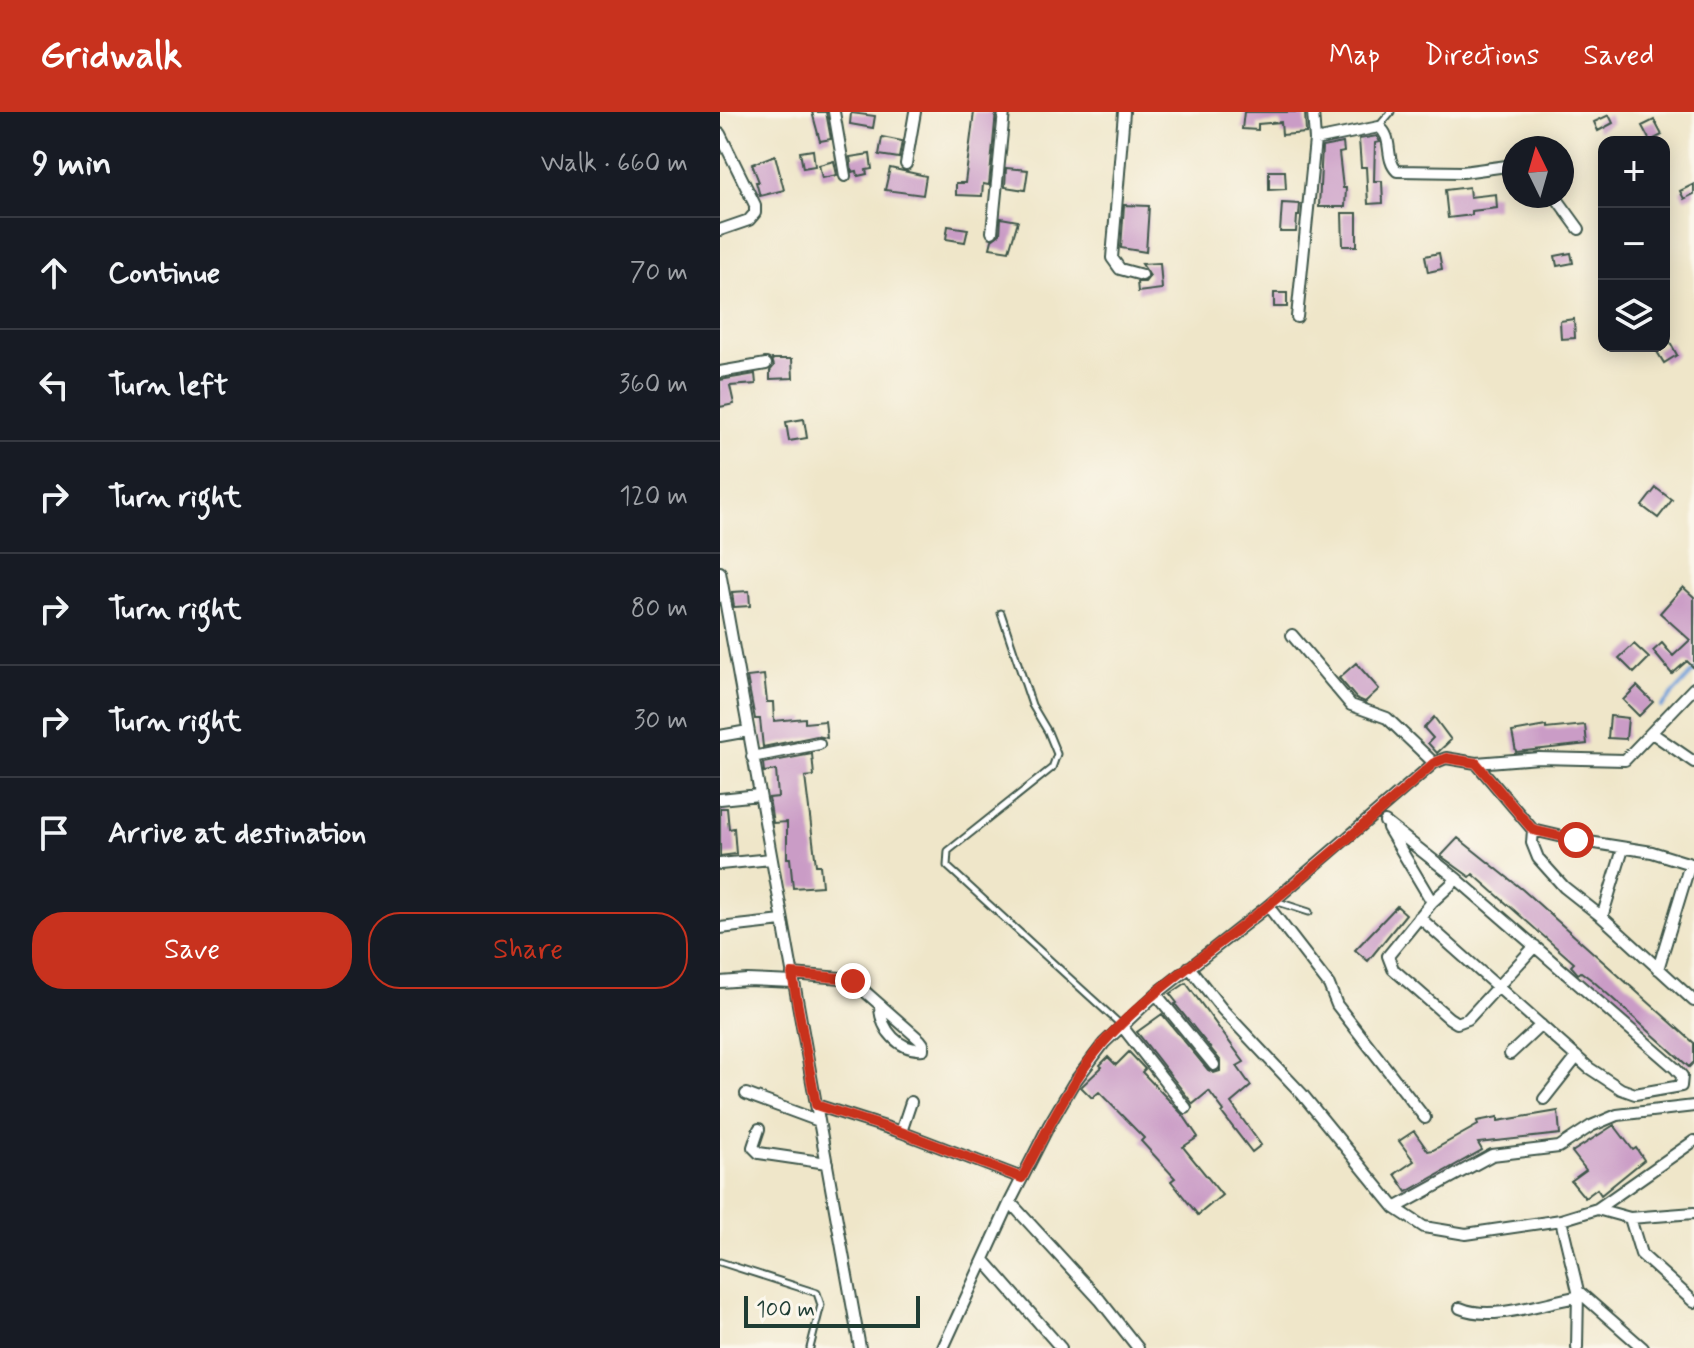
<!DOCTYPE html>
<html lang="en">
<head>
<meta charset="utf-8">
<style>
  body { margin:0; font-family:Mynerve,sans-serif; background:#20242c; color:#f1f3f6 }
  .controls { position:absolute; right:24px; top:24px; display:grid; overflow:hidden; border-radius:16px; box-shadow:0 4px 20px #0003 }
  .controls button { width:72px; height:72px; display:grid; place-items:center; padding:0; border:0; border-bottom:2px solid #363941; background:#171b24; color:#f1f3f6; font:40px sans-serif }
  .compass { position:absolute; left:782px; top:24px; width:72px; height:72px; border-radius:50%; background:#171b24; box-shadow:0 4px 20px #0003; rotate:355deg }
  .scale { position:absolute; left:24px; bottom:20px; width:176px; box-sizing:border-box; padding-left:8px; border:4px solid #1f3d34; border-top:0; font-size:22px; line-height:28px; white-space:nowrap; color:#1f3d34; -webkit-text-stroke:6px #fbf7ec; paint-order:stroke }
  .stop { position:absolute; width:24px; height:24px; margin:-18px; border:6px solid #c8321e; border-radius:50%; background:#fff }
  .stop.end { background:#c8321e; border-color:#fff; box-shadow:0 2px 8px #0008 }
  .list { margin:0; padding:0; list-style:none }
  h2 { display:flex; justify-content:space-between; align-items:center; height:104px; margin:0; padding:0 32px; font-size:34px }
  h2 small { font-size:26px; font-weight:400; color:#9ea1a6 }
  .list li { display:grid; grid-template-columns:52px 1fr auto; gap:24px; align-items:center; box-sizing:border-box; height:112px; padding:0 32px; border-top:2px solid #363941 }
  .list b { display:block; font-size:30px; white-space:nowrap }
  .list em { font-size:26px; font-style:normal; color:#9ea1a6 }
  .actions { display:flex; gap:16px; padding:24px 32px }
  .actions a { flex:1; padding:18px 0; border:2px solid #c8321e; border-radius:32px; text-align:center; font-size:28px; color:#c8321e }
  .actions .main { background:#c8321e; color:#fff }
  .icon { flex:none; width:44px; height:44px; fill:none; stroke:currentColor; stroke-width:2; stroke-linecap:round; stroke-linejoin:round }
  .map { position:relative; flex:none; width:974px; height:1236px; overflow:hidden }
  header { display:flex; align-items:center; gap:48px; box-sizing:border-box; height:112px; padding:0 40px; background:#c8321e; color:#fff }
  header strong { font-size:38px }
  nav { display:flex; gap:44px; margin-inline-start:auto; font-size:28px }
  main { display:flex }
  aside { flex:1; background:#171b24 }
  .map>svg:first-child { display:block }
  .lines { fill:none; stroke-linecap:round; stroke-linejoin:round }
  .stream { stroke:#719fd9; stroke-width:4 }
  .building { fill:#ca9cc6 }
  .lane-casing { stroke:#3e564a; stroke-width:9 }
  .street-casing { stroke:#3e564a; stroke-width:14 }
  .lane { stroke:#fff; stroke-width:5 }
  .street { stroke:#fff; stroke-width:10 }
  .route { stroke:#c8321e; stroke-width:10 }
</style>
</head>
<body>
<header>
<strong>Gridwalk</strong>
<nav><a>Map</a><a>Directions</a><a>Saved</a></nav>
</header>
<main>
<aside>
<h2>9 min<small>Walk · 660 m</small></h2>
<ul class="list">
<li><svg class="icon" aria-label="ahead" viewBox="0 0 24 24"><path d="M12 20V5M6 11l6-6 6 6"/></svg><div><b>Continue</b></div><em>70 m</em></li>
<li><svg class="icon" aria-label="left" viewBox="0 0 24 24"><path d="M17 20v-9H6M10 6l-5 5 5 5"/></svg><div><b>Turn left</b></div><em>360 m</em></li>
<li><svg class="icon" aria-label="right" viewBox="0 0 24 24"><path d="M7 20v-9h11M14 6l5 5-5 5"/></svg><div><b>Turn right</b></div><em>120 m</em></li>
<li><svg class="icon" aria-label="right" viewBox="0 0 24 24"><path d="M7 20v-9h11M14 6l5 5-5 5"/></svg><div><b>Turn right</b></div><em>80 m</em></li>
<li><svg class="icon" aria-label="right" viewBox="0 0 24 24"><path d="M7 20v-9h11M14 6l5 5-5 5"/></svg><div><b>Turn right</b></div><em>30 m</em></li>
<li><svg class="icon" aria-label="arrive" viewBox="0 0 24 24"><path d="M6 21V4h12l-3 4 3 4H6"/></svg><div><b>Arrive at destination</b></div></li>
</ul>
<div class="actions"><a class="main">Save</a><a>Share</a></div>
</aside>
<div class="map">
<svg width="974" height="1236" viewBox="0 0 974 1236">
  <rect width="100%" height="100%" fill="#fbf7ec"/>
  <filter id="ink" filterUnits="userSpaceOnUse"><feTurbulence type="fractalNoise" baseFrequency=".0125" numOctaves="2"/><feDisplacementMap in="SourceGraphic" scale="16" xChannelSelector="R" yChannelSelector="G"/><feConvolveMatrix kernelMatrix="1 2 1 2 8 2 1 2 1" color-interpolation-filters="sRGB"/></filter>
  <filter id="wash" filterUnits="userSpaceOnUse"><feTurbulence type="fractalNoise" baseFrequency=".006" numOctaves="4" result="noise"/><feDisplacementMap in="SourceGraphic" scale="32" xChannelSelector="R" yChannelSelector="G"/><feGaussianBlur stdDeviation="1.8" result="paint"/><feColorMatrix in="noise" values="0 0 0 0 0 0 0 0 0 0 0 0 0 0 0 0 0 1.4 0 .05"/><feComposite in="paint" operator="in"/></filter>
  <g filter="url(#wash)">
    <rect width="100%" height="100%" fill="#efe6c9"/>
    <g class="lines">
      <path class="stream" d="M941,595l33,-36"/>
    </g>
    <g id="blocks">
      <path class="building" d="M92,0h14l5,27 -11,2z
        M254,0h22l-7,73 -6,-1 -1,12 -26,-1v-12h9z
        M524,0h61l1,21 -24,2 -1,-13 -23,2v6l-16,-1z
        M131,1l24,3 -2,12 -23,-4z
        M889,3l4,8 -15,8 -4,-9z
        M934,8l8,15 -12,6 -8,-15z
        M657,24l3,6 -5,1 -1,38h8l1,22 -15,1 -2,-37h-5l-2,-28z
        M162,25l20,4 -3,17 -20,-3z
        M623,31l1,9 -5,1 4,35h3l-1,19h-26l3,-60z
        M93,38l2,16 -12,2 -3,-16z
        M150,42l2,15 -6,1 1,4 -9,2 -1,-5 -5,1 -2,-15z
        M55,43l9,35 -24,6 -4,-14h3l-7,-18z
        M114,49l3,14 -15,3 -3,-13z
        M170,56l36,8 -3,19 -38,-5z
        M286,56l22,2 -3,20 -20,-3z
        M549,59h16l1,18 -17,1z
        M974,72v10l-10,5 -4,-8z
        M749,75l1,10 26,-3 1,14 -25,3v4l-24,3 -3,-28z
        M562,91l18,1 -1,12h-2l-1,16h-16z
        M404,93l25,1 -3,46 -25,-4z
        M622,101h15v33h-14z
        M281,106l17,3 -9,30 -19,-3 2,-8 8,-6z
        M228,114l20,3 -3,13 -19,-3z
        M719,141l3,16 -14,3 -3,-16z
        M851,141l2,10 -16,3 -2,-10z
        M440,151l2,26 -24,3 -1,-10h8l5,-6 -8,-12z
        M554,181h13v14h-13z
        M854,207l1,19 -14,1 -1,-18z
        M950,230l7,13 -13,8 -8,-13z
        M52,247h20l1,19 -23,1v-8l4,-5z
        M35,262l1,10 -26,2 4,18 -14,3v-27z
        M84,307l3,19 -18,3 -3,-19z
        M936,376l16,12 -14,18 -16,-12z
        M963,475l11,10v71l-7,-7 -15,13 -19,-23 9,-8 11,13 17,-16 -30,-27z
        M29,479l1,15 -16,1 -2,-15z
        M914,532l15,14 -15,15 -15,-15z
        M636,551l23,26 -14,13 -9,-4 -17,-20z
        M44,563l3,27h6l1,19 31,-3v5l20,-2 2,17 -10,-2 -54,11 -3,-28h-5l-8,-42z
        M917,574l16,16 -14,14 -16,-16z
        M890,604l18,2 -2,21 -18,-1z
        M714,605l17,23 -14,13 -9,-10 5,-5 -9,-10z
        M865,613l2,19 -71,8 -4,-20 34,-6v3z
        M92,642l2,22 -9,1 11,88h4l2,21 -29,2 -3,-30h-3v-36l-14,1 -4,-25 9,-1 -2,-27 -12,2 -1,-9z
        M0,696h7l2,21 5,-1 2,26 -16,2z
        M738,726l65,52 171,153v19l-5,5 -96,-86 -12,-9 -3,2 -7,-8 3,-3 -101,-89 -3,3 -29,-21z
        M677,794l9,8 -38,47 -13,-11z
        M466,871l58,79 -7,4 14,20 -20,17 30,42 -9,7 -30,-39 2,-2 -15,-20 -16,13 -56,-72 25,-18 46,56 6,3 6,-2v-11l-45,-56 2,-1 -7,-9z
        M409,940l16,17 -3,3 41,43 15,22 -15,10 39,48 -24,20 -27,-34 4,-3 -34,-37 3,-3 -45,-46 -7,6 -11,-11 21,-20 -2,-2 8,-8 8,8z
        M838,999l2,23 -82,9 4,7 -75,42 -12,-18 19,-13 -15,-20 15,-10 14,20 5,-1 45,-25 -1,-4 21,-4v4z
        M894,1013l19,25 3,-2 8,12 -43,35 -4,-6 -12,9 -14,-17 15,-11 -14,-18z"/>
    </g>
  </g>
  <g filter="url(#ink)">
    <use href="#blocks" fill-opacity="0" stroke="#3e564a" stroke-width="2"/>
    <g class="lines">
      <defs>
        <path id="lane" d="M659,14l12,-14
          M281,501l31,92 16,27 9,22 -5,14 -104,83 -1,15 173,158
          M555,789l34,11
          M0,1150l97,31 4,12 -11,43"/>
        <path id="street" d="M114,0l11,64
          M404,0l-12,146 8,11 22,6
          M593,0l2,28 64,-13c15,10 5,31 18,44l66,1 51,-7
          M0,22l35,71v8l-6,7 -29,10
          M186,52l9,-52
          M835,84l24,33
          M272,120l12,-120
          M577,205l18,-177
          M0,260l46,-8
          M0,460l140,776
          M572,523l59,70 36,13 47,45
          M932,621l42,29
          M0,624l28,-5
          M32,645l67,-13
          M756,651l57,67 43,10 76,12 42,13
          M0,687l39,-4
          M665,710l72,57 218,189 7,8 -1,10 -46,8 -14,-5 -32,-21 -170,-151
          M668,716l44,74
          M813,718l-1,13 6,15 26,29 38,30 92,84
          M0,752l51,-5
          M737,767l-25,23 -44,54 5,13 56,49 8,5 11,-4 67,-73
          M548,794l61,79 8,20 88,113
          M882,805l21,-68
          M0,816l62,-7
          M469,855l33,42 80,85 93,114 97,-53 67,-8 32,-21 26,-11 77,-9
          M938,857l32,-105
          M72,862l49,4 12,3 67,59 3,4v5c-24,2 -42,-19 -43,-42
          M0,870l27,-2 47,2
          M436,882l58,71
          M401,913l65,83
          M790,942l31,-29
          M26,982l73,27
          M824,987l33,-42
          M96,993l85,27 121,46
          M39,1017l-6,18 6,6 68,10
          M181,1020l10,-30
          M290,1090l90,98 38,48
          M675,1096l29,19 42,7 95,-14 36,-11 97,-68
          M877,1097l33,9 64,-5
          M910,1106l11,36 53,48
          M841,1108l17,71 -1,57
          M264,1148l77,88
          M858,1179l65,57
          M740,1196c32,14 82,-5 116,-11
          M223,1236l67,-146 39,-77 24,-41 31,-41 52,-49 112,-88 166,-143 12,-5 30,5 63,-5 86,2 69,-72"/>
      </defs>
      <use href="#lane" class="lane-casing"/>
      <use href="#street" class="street-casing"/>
      <use href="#lane" class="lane"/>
      <use href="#street" class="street"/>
    </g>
  </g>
  <g class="lines" filter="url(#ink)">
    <path class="route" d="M133,869l-12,-3 -49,-4 24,131 85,27 121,46c24,-46 47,-95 81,-135 47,-53 110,-92 164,-137 57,-46 112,-94 167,-143l12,-5 30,5 57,67 43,10"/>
  </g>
</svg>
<div class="controls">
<button>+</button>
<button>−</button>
<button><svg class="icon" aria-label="layers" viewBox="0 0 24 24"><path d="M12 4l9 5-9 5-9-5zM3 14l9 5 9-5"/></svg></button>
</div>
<svg class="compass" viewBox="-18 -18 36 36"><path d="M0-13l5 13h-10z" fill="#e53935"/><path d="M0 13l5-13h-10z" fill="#9ea1a6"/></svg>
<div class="scale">100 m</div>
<div class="stop" style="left:856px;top:728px"></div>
<div class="stop end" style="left:133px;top:869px"></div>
</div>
</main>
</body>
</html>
